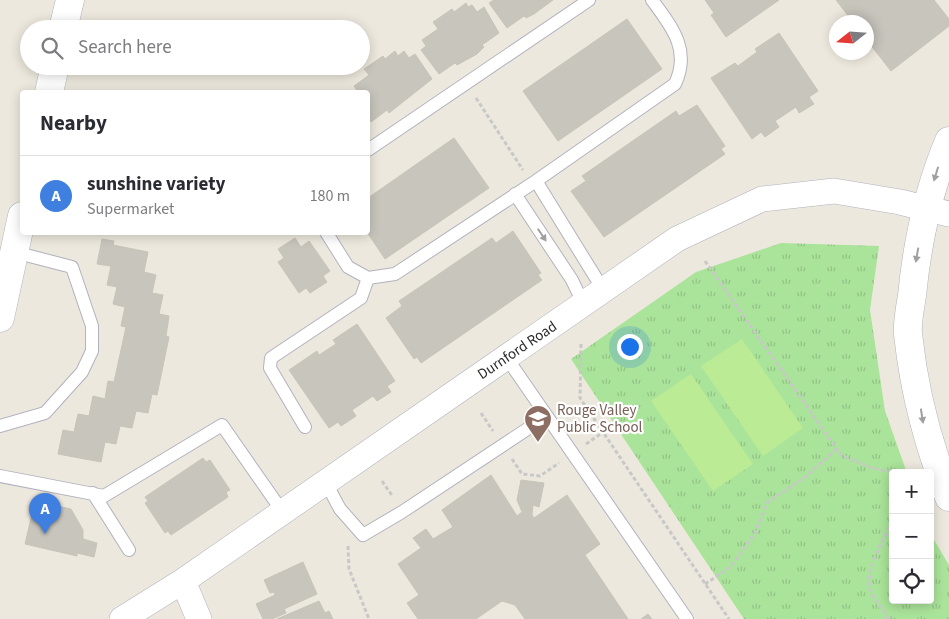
<!DOCTYPE html>
<html lang="en">
<head>
<meta charset="utf-8">
<style>
  body { margin:0; font-family:"Source Sans 3",sans-serif; background:#f2f2f3; color:#2b2b33 }
  .controls { position:absolute; right:15px; bottom:15px; display:grid; overflow:hidden; border-radius:5px; box-shadow:0 2px 12px #0003 }
  .controls button { width:45px; height:45px; display:grid; place-items:center; padding:0; border:0; border-bottom:1px solid #e1e1e2; background:#fff; color:#2b2b33; font:25px sans-serif }
  .compass { position:absolute; left:829px; top:15px; width:45px; height:45px; border-radius:50%; background:#fff; box-shadow:0 2px 12px #0003; rotate:253deg }
  .you { position:absolute; left:629px; top:346px; width:18px; height:18px; margin:-12px; border:4px solid #fff; border-radius:50%; background:#1a73e8; box-shadow:0 0 0 8px #1a73e833 }
  .badge { display:grid; place-items:center; width:32px; height:32px; border-radius:50%; background:#3d49fa; color:#fff; font-size:16px; font-weight:700 }
  .pin { position:absolute; translate:-50% -41px; filter:drop-shadow(0 1px 2px #0008) }
  .pin::after { content:''; position:absolute; top:26px; width:18px; height:15px; background:inherit; clip-path:polygon(0 0,100% 0,50% 100%) }
  .list { margin:0; padding:0; list-style:none }
  h2 { display:flex; justify-content:space-between; align-items:center; height:65px; margin:0; padding:0 20px; font-size:21px }
  h2 small { font-size:16px; font-weight:400; color:#7c7c81 }
  .list li { display:grid; grid-template-columns:32px 1fr auto; gap:15px; align-items:center; box-sizing:border-box; height:80px; padding:0 20px; border-top:1px solid #e1e1e2 }
  .list b { display:block; font-size:19px; white-space:nowrap }
  .list p { margin:0; font-size:16px; white-space:nowrap; color:#7c7c81 }
  .list em { font-size:16px; font-style:normal; color:#7c7c81 }
  .icon { flex:none; width:28px; height:28px; fill:none; stroke:currentColor; stroke-width:2; stroke-linecap:round; stroke-linejoin:round }
  .map { position:relative; flex:none; width:949px; height:619px; overflow:hidden }
  .search { position:absolute; background:#fff; box-shadow:0 2px 12px #0003; left:20px; top:20px; width:350px; height:55px; display:flex; align-items:center; gap:12px; box-sizing:border-box; padding:0 18px; border-radius:28px; color:#7c7c81; font-size:19px }
  .panel { position:absolute; background:#fff; box-shadow:0 2px 12px #0003; left:20px; top:90px; width:350px; height:145px; border-radius:5px }
  .map>svg:first-child { display:block }
  .grass { fill:url(#grass-tufts) }
  .pitch { fill:#bceb95 }
  .building { fill:#c8c5bd; stroke:#c8c4b7 }
  .lines { fill:none; stroke-linecap:round; stroke-linejoin:round }
  .lane-casing { stroke:#b1b2bf; stroke-width:14 }
  .street-casing { stroke:#b1b2bf; stroke-width:26 }
  .secondary-casing { stroke:#b1b2bf; stroke-width:29 }
  .path { stroke:#c8c8c8; stroke-width:3; stroke-dasharray:4 2.5; stroke-linecap:butt }
  .lane { stroke:#fff; stroke-width:12 }
  .street { stroke:#fff; stroke-width:25 }
  .secondary { stroke:#fff; stroke-width:28 }
  .oneway { fill:#a0a0a0 }
  .labels { text-anchor:middle; stroke-width:4.5; stroke-linejoin:round; paint-order:stroke }
  .street-label { font-size:15px; fill:#2b2b2b; stroke:#fff }
  .education-label { font-size:15px; fill:#785e54; stroke:#fff; text-anchor:start }
</style>
</head>
<body>
<div class="map">
<svg width="949" height="619" viewBox="0 0 949 619">
  <defs>
    <pattern id="grass-tufts" width="24" height="20" patternUnits="userSpaceOnUse" patternTransform="scale(1.25)"><rect width="24" height="20" fill="#aae39a"/><path d="M3 7l-1-3M5 7V3M7 7l1-3M15 17l-1-3M17 17v-4M19 17l1-3" fill="none" stroke="#92c385"/></pattern>
  </defs>
  <rect width="100%" height="100%" fill="#ede8dd"/>
  <path class="grass" d="M781,243l98,3 -9,64 15,101 22,62h-14v127h37v-67l19,32v54h-205l-173,-260 125,-87z"/>
  <path class="pitch" d="M742,339l61,89 -40,28 -62,-90z
    M691,374l62,90 -40,27 -62,-90z"/>
  <path class="building" d="M494,0h59l-19,14 -8,4 -2,-2 -17,12 -18,-25z
    M705,0h74l-53,37 -15,-22 3,-2z
    M836,0h98l15,19v7l-58,45 -25,-32v-17h-13z
    M466,3l2,4 4,-2 5,7 7,-5 15,26 -17,12 2,2 -7,7 -20,11 -2,-2 -16,11 -18,-24 5,-4 -4,-6 16,-11 -5,-7 19,-13 2,3z
    M627,19l35,50 -104,72 -35,-50z
    M779,33l39,58 -9,6 5,7 -15,9 -3,-6 -21,14 4,6 -14,10 -4,-5 -9,7 -41,-61 24,-15 3,3 19,-14 -2,-3z
    M395,51l3,5 6,-5 5,7 6,-4 17,25 -43,34 -2,-3 -16,12 -3,-4v-26h-10l-4,-6 15,-11 -5,-6 19,-13 2,3z
    M697,105l28,41 -4,3 4,5 -121,83 -33,-46 15,-10 -4,-5 94,-65 3,5z
    M454,138l35,50 -104,71 -18,-27 1,-34z
    M513,231l28,42 -3,2 4,5 -121,83 -4,-6 -3,2 -28,-41 16,-12 -3,-5 93,-63 4,5z
    M295,238l6,9 8,-6 21,30 -7,5 4,6 -17,11 -4,-5 -7,5 -21,-31 6,-4 -6,-9z
    M102,239l12,2 -1,4 35,7 -4,20 12,3 -4,18 11,2 -4,19 10,2 -3,20 3,1 -12,58 -5,-1 -4,19 -12,-2 -4,17 -12,-2 -4,18 -11,-2 -4,20 -43,-8 5,-24 11,2 4,-18 11,2 4,-20 12,3 3,-18 6,1 12,-55 -5,-1 4,-19 -12,-3 4,-17 -10,-2 4,-19 -14,-2z
    M357,324l38,57 -8,5 4,6 -14,9 -4,-5 -21,14 4,6 -15,10 -3,-4 -9,6 -40,-58 28,-19 2,4 17,-11 -3,-4z
    M203,458l3,4 4,-2 20,30 -4,2 2,5 -57,38 -3,-4 -3,2 -20,-30 3,-2 -3,-4z
    M491,475l26,41 5,-4 -5,-12 4,-20 23,3 -5,24 -6,-2 -1,10 2,3 33,-23 33,49 -15,11 43,64h-103l-10,-14 -13,-4 -26,18h-58l-11,-16 12,-8 -21,-31 23,-16 -8,-10 13,-9 7,10 20,-12 -11,-17z
    M35,501l36,8 12,21v9l14,4 -3,14 -17,-4v3l-52,-12z
    M303,562l14,32 -33,15 2,4 -14,6h-9l-7,-15 19,-9 -1,-3 -4,1 -6,-13z
    M319,601l6,12 4,-2 4,8h-56z
    M648,614l4,5h-11z"/>
  <g class="lines">
    <defs>
      <path id="lane" d="M368,150l221,-150
        M536,181l68,110
        M515,194l57,86 12,25
        M326,232l22,35 20,11 27,-4 141,-93 139,-97c16,-34 -3,-57 -23,-84
        M506,357l181,262
        M0,426l45,-13 37,-41 10,-21v-25l-20,-59 -58,-15
        M305,427l-35,-59 1,-10 90,-60 7,-20
        M0,476l104,20 118,-71 60,86
        M325,481l15,28 23,26 39,-23 145,-96
        M93,493l36,57"/>
      <path id="street" d="M183,581l16,38
        M122,619l61,-38 494,-342 85,-40 72,-8 66,11 49,12"/>
      <path id="secondary" d="M63,29l7,-29
        M49,92l6,-26
        M949,141c-21,50 -32,102 -37,155 -2,12 -5,26 -4,38 6,56 20,111 41,163
        M0,318l22,-102"/>
    </defs>
    <use href="#lane" class="lane-casing"/>
    <use href="#street" class="street-casing"/>
    <use href="#secondary" class="secondary-casing"/>
    <path class="path" d="M476,98l47,72
      M705,261l136,194 31,13 26,5
      M581,344l-1,54 149,221
      M481,413l12,18
      M586,444l16,-11
      M512,459l10,15 18,2 19,-13
      M382,481l11,16
      M348,546l1,23 20,50
      M705,584l24,-16 9,-11 17,-24 12,-30 38,-26 32,-28
      M889,619c-6,-9 -13,-17 -18,-27 -8,-18 12,-54 22,-70"/>
    <use href="#lane" class="lane"/>
    <use href="#street" class="street"/>
    <use href="#secondary" class="secondary"/>
  </g>
  <defs><path id="oneway-solid" d="M-6-.8H1V-3.2L6.5 0L1 3.2V.8H-6Z" transform="scale(1.25)"/></defs>
  <g class="oneway">
    <use href="#oneway-solid" transform="translate(936 174) rotate(107)"/>
    <use href="#oneway-solid" transform="translate(542 235) rotate(56)"/>
    <use href="#oneway-solid" transform="translate(917 255) rotate(100)"/>
    <use href="#oneway-solid" transform="translate(922 416) rotate(81)"/>
  </g>
  <defs>
    <symbol id="school-pin" viewBox="-11 -11 22 30"><path d="M0 17L-7.5 6A9.5 9.5 0 1 1 7.5 6Z" fill="#8d6e63" stroke="#fff"/><path d="M0-5L7-2L0 1L-7-2ZM-4 1L0 2.5L4 1V4Q0 6-4 4Z" fill="#fff"/></symbol>
  </defs>
  <g fill-rule="evenodd">
    <use href="#school-pin" x="522" y="403" width="32" height="43"/>
  </g>
  <g class="labels">
    <g class="street-label">
      <text transform="translate(517 350) rotate(-34)" y="5">Durnford Road</text>
    </g>
    <g class="education-label">
      <text x="557" y="415">Rouge Valley<tspan x="557" dy="17">Public School</tspan></text>
    </g>
  </g>
</svg>
<div class="controls">
<button>+</button>
<button>−</button>
<button><svg class="icon" aria-label="locate" viewBox="0 0 24 24"><circle cx="12" cy="12" r="6"/><path d="M12 2v4M12 18v4M2 12h4M18 12h4"/></svg></button>
</div>
<svg class="compass" viewBox="-18 -18 36 36"><path d="M0-13l5 13h-10z" fill="#e53935"/><path d="M0 13l5-13h-10z" fill="#7c7c81"/></svg>
<div class="you"></div>
<div class="pin badge" style="left:45px;top:534px;background:#3f7fe0">A</div>
<div class="search"><svg class="icon" aria-label="search" viewBox="0 0 24 24"><circle cx="10" cy="10" r="6"/><path d="M15 15l6 6"/></svg>Search here</div>
<section class="panel">
<h2>Nearby<small></small></h2>
<ul class="list">
<li><span class="badge" style="background:#3f7fe0">A</span><div><b>sunshine variety</b><p>Supermarket</p></div><em>180 m</em></li>
</ul>
</section>
</div>
</body>
</html>
